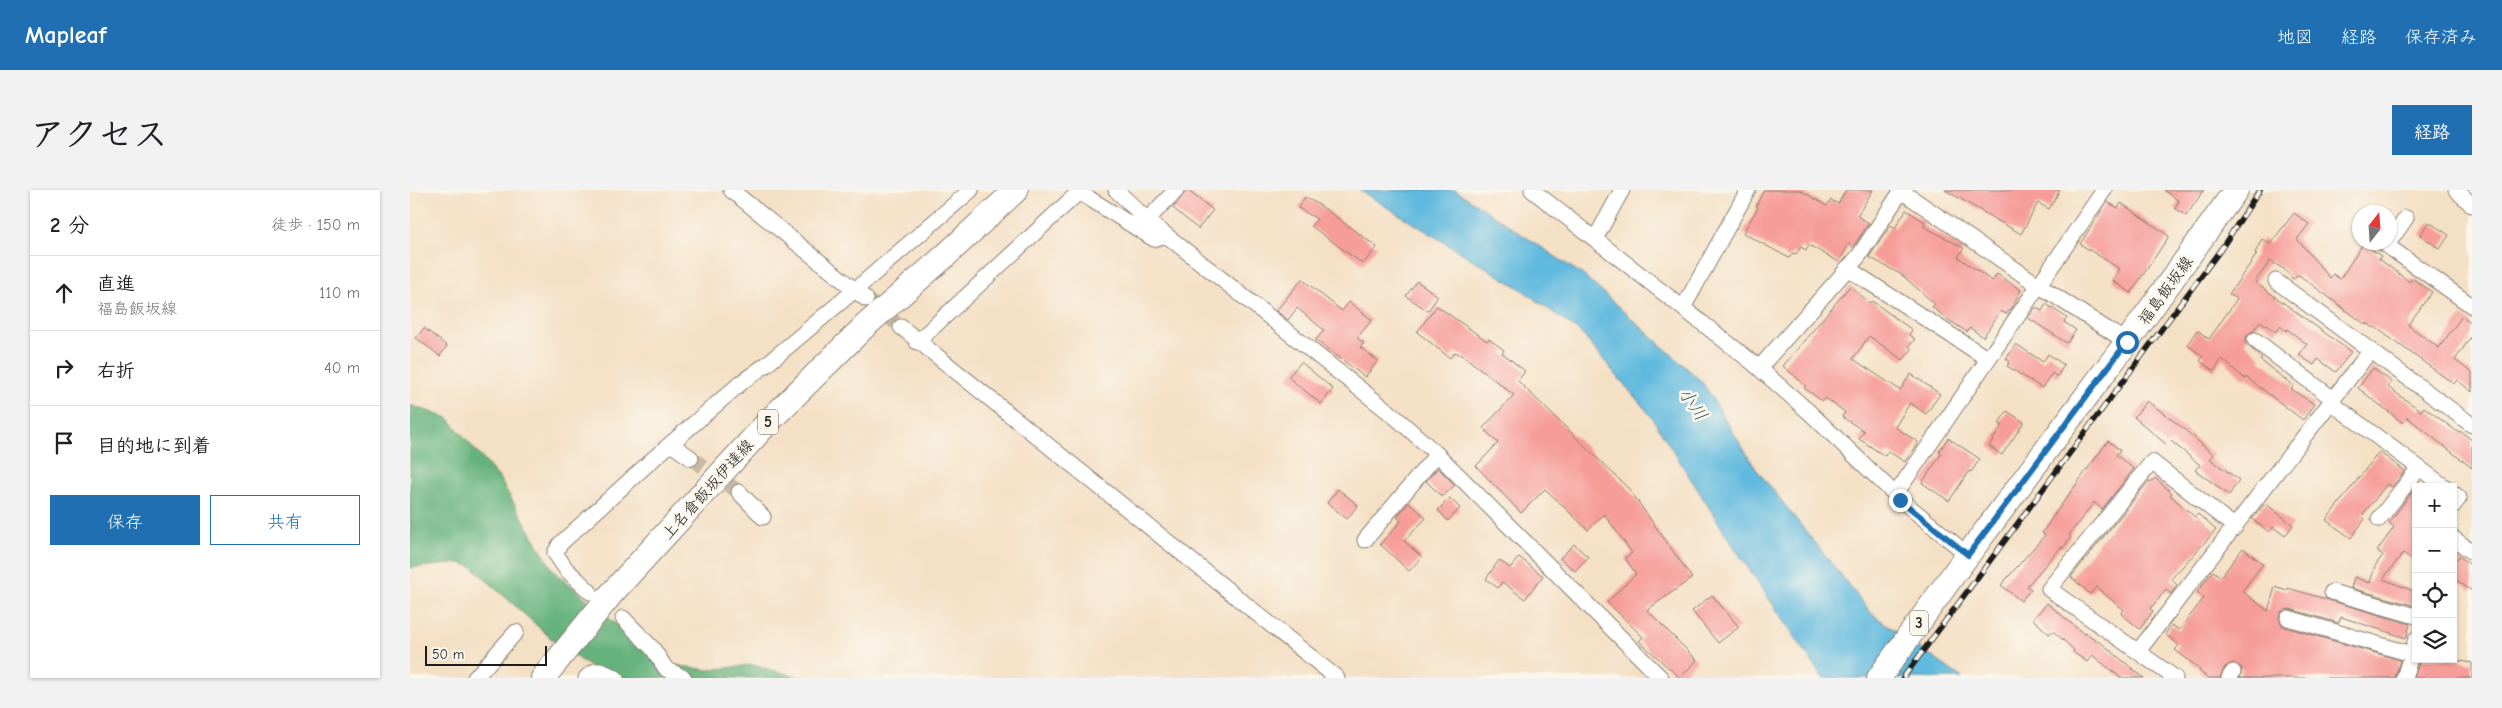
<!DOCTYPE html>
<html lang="ja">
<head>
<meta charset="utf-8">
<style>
  body { margin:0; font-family:"Comic Neue","Klee One",sans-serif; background:#f2f2f2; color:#202124 }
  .controls { position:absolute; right:15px; bottom:15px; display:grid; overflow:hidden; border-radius:0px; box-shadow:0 1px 4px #0004 }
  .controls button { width:45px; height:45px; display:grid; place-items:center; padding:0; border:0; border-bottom:1px solid #e0e0e0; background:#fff; color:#202124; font:25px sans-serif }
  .compass { position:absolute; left:1942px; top:15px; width:45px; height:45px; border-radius:50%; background:#fff; box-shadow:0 1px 4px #0004; rotate:17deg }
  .scale { position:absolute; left:15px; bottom:12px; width:122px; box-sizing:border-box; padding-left:5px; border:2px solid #1c1c1c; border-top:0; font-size:14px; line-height:18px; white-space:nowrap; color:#1c1c1c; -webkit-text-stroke:4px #fbf7ec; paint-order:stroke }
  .stop { position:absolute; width:15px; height:15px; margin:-11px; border:4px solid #1f6fb2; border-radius:50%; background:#fff }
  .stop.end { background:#1f6fb2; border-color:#fff; box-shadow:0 1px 5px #0008 }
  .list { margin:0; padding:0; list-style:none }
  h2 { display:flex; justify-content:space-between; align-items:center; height:65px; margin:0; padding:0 20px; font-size:21px }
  h2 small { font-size:16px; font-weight:400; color:#757577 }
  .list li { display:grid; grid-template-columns:32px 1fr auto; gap:15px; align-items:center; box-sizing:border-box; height:75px; padding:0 20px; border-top:1px solid #e0e0e0 }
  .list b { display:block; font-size:19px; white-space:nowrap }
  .list p { margin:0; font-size:16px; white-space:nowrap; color:#757577 }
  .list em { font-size:16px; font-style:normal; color:#757577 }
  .actions { display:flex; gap:10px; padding:15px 20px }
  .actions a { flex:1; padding:11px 0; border:1px solid #1f6fb2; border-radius:0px; text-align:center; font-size:18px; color:#1f6fb2 }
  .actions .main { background:#1f6fb2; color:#fff }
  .icon { flex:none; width:28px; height:28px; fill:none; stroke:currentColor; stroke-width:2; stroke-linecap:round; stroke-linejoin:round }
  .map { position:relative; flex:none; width:2062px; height:488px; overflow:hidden; border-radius:0px }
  header { display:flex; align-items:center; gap:30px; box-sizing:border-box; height:70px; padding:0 25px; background:#1f6fb2; color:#fff }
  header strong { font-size:24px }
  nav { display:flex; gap:28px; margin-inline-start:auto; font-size:18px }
  .intro { display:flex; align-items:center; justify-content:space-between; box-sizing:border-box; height:120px; padding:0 30px }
  h1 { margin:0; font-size:35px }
  .button { padding:12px 22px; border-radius:0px; background:#1f6fb2; color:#fff; font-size:18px; font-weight:700 }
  main { display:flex; gap:30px; padding:0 30px }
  aside { flex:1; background:#fff; border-radius:0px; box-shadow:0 1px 4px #0004 }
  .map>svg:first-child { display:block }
  .forest { fill:#65b27c; stroke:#40674c }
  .water { fill:#61b9de; stroke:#3e6a7d }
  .building { fill:#f69d99 }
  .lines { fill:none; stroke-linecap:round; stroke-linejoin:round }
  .street-tunnel { stroke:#c9b9a3; stroke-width:15; stroke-dasharray:15 8; stroke-linecap:butt }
  .street-casing { stroke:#887e70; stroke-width:17 }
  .primary-casing { stroke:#887e70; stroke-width:26 }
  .street { stroke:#fff; stroke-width:15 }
  .primary { stroke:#fff; stroke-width:24 }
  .rail-casing { stroke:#1c1c1c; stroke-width:5.5 }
  .rail { stroke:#fbf7ec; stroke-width:4; stroke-dasharray:11; stroke-linecap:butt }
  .route { stroke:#1f6fb2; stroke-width:6 }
  .labels { text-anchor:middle; stroke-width:5; stroke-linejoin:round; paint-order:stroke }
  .shield { fill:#fbf7ec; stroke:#5f5e5a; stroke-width:1 }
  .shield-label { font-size:15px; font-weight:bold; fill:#1c1c1c }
  .street-label { font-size:16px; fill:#1c1c1c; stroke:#fbf7ec }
  .water-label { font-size:18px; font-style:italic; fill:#385b6a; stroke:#fbf7ec }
</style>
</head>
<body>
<header>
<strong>Mapleaf</strong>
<nav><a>地図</a><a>経路</a><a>保存済み</a></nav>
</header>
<div class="intro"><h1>アクセス</h1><a class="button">経路</a></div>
<main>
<aside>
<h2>2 分<small>徒歩 · 150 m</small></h2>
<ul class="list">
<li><svg class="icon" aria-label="ahead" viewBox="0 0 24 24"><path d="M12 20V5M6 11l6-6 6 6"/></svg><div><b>直進</b><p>福島飯坂線</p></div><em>110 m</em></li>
<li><svg class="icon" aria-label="right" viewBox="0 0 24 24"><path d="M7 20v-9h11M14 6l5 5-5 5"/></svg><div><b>右折</b></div><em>40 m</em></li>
<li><svg class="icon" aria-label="arrive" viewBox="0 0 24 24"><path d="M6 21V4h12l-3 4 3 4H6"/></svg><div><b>目的地に到着</b></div></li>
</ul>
<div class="actions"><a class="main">保存</a><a>共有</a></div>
</aside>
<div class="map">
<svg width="2062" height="488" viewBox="0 0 2062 488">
  <rect width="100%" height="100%" fill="#fbf7ec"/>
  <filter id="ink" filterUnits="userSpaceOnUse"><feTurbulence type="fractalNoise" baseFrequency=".02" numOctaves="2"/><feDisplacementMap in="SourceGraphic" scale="10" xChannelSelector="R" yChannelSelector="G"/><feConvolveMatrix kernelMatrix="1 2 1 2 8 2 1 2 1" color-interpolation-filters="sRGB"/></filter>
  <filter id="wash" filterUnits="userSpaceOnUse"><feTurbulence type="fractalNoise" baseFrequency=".0096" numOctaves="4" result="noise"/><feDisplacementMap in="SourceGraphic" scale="20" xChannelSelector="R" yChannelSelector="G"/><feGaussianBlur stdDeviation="1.12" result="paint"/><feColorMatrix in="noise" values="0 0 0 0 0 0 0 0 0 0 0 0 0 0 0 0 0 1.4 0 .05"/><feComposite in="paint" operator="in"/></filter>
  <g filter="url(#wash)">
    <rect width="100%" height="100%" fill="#f4e0c5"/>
    <path class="forest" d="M0,215l38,13 51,60 54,92 108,93 47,7 44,-5 50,13h-197l-51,-37 -82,-74 -12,-4 -50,5z"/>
    <path class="water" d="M949,0h96l128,85 119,107 54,87 116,145 90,64h-139l-89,-131 -83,-131 -71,-84 -59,-43z"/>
    <g id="blocks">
      <path class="building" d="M777,0l26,20 -15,19 -25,-21z
        M1354,0h36l27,16 4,-6 7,4 8,-14h27l-16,26 12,7 -16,24 -4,-3 -10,18 -30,-17 -3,5 -5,-3 -5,7 -3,-1 -4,5 -46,-25 15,-26 -2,-1z
        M1535,0h115l-11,19 -11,-6 -17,31z
        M1754,0h40l-18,26 -11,-8 4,-7z
        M895,7l16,9 56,41 -14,17 -52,-38 6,-7 -19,-11z
        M1697,12l11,6 3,-5 48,33 -38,57 -19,-13 8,-11 -40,-25z
        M1496,20l19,12 -2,4 41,22 -6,9 34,24 5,-7 24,16 -9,18 -6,6 -5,-3 -18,26 -13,-9 -3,4 -20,-13 -15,-12 3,-3 -33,-29 -33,-18 22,-32 4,3z
        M1884,23l15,11 -12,15 33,39 3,-4 7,5 23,-35 18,12 -2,3 31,23 2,-4 20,14 -24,33 31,23 23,-32 10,7v12l-17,25 17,13v19l-15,-12 -3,4 -79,-57 -1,1 -7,-5 -1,2 -67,-50 -6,4 -9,-10 -14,-8 -15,21 96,70 -15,20 -18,-13 -4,6 -15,-10 8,-11 -20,-15 -1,2 -6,-5 -4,6 -16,-11 -7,10 -6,4 -2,8 17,15 -2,2 34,26 -3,3 23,15 -11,16 -57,-43 -1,2 -23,-20 -8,12 -14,-10 3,-5 -16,-11 10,-15 12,9 28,-40 -8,-5 28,-40 -2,-1 7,-14 8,5z
        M2019,32l20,13 -9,14 -20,-14z
        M892,89l40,32 7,-9 23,18 -15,18 7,5 -4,4 18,14 -13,16 -49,-37 8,-10 -27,-22 -9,12 -12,-9z
        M1007,91l21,15 -10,15 -22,-15z
        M1440,96l20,17 2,-2 40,29 -3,5 6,4 -6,7 3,3 -9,11 -34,-24 -16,23 47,31 11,-16 29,20 -14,20 -16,-11 -15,24 23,15 -13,20 -17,-11 -3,5 -26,-17 5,-8 -22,-14 3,-5 -20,-14 -3,3 -18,-13 2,-2 -23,-20z
        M1636,114l21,14 -3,4 12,8 -9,13 -39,-25 8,-11 6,4z
        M1027,116l50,35 2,-2 15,11 -2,3 23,18 -7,10 111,108 63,89 -45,32 50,50 -17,18 -41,-37 4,-4 -36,-35 29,-28 -11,-16 7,-5 -28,-39 -16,16 -43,-41 -24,24 -45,-47 22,-23 -15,-15 31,-33 -49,-38 -10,-5 -5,6 -33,-26z
        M14,138l23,18 -7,10 -24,-18z
        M1606,154l27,18 5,-8 16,11 -7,12 -5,-4 -10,15 -35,-22 3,-5 -4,-2z
        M891,172l32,27 -12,15 -33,-27z
        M1963,178l19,14 -4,5 33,24 3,-4 35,26 1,-2 12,9v28l-65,-51 -4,6 -45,-35z
        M1737,211l36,27 31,27 -4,4 29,21 -10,15 -34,-25 5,-5 -29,-24 -4,4 -33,-28z
        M1597,221l17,11 -22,33 -13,-9 13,-21 -3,-2z
        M1538,248l32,21 -9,13 -2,-1 -20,30 -27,-18 20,-30 -3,-1z
        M1698,251l12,9 -4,5 18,14 -32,40 -8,-7 -25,33 2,2 -9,12 -1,-2 -34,39 4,3 -10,12 -20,-16 44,-50 -3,-2 14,-21z
        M1969,262l26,19 -13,16 -5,-3 -25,32 3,3 -14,19 -25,-18z
        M1028,278l17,17 -13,12 -16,-16z
        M1745,288l17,15 -2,2 25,22 3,-3 18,16 -45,49 6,6 -6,9 -5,-4 -16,19 3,2 -13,18 -19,-15 3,-4 -28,-23 -6,7 -19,-17 78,-96 2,1z
        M2006,297v75l-13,-9 -20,26 33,13v14l-65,-18 3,-11 16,6 5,-17 8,-11 -6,-4 17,-24 -5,-4z
        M928,299l20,16 -11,14 -20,-16z
        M1040,308l10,10 -12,13 -10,-11z
        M999,312l17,16 -22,23 18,16 -13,14 -29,-27 21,-23 -4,-4z
        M1855,313l28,22 -8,11 -12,-9 -4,5 -17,-13z
        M1164,354l14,13 -13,14 -15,-13z
        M1833,358l20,16 -21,27 26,20 7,-24 12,4 1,-3 122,36 -4,14 -65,-21 -2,6 -49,-14 -8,2 -3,5 2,8 4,3 115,33 -5,18h-155l2,-10 -9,-5 -8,4 -5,11h-12l-9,-7 1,-2 -25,-19 4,-5 -14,-11 7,-9 7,5 25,-32 -7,-6 16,-21 8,6z
        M2049,366l13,10v25l-19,-13v-14z
        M1109,367l24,19 -18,23 -23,-17 -4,6 -12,-9 13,-19 11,8z
        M1302,405l27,32 -21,16 -26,-32z
        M1637,413l38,32 1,-2 19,13 39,32h-23l-29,-23 -5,7 -14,-10 1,-2 -21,-19 -4,3 -16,-15z
        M2010,469h29l23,4v15h-58z"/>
    </g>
  </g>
  <g filter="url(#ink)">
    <use href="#blocks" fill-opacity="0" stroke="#887e70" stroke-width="1"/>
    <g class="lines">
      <path class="street-tunnel" d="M456,109l35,28
        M281,268l48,34"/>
      <defs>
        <path id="street" d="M321,0l135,109
          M706,0l31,30 247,196 43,38 224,224
          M1122,0l220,172 56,49 93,89 67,55
          M1490,0l138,95 89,57
          M2046,0l16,15
          M737,30l29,-30
          M1185,49l27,-49
          M1980,51l16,-23
          M1972,52l90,64
          M1437,78l141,91
          M1866,91l196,144
          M1273,118l65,-118
          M491,137l436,351
          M1845,150l78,59
          M507,152l162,-150 75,47 12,-4
          M1349,178l99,-111 44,-67
          M1920,212l115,85
          M261,254l20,14
          M329,302l24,25
          M2043,303l6,5 -6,8
          M1485,305l209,-305
          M1969,329l40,-51
          M2043,348l19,14
          M955,350l72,-86
          M180,402l-24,-23 -11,-16 5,-9 92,-84 90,-78 25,-18 88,-74 116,-100
          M1922,402l84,24
          M213,428l30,31 13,20 18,9
          M1878,428l123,36
          M1729,460l232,-300
          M65,488l41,-46
          M176,488c11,-12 16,-7 30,0
          M1765,488l-126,-89 103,-127 83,65
          M1819,488l4,-6
          M1994,488l12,-39"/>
        <path id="primary" d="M133,488l69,-85 158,-173 95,-94 80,-70 71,-66
          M1469,488l79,-110 169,-226 109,-152"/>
      </defs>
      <use href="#street" class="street-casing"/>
      <use href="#primary" class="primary-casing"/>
      <use href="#street" class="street"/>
      <use href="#primary" class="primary"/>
      <defs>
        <path id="rail" d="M1493,488l318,-429 39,-59"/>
      </defs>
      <use href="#rail" class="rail-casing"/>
      <use href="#rail" class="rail"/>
    </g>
  </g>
  <g class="lines" filter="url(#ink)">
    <path class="route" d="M1490,310l68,55 159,-213"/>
  </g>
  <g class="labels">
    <g class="shield">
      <rect x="348" y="219.5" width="20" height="25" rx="4"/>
      <rect x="1500" y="420.5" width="18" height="25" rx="4"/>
    </g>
    <g class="shield-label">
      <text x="358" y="237">5</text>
      <text x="1509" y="438">3</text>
    </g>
    <g class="street-label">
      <text transform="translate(1755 100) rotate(-54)" y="6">福島飯坂線</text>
      <text transform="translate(297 299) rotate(-48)" y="6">上名倉飯坂伊達線</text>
    </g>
    <g class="water-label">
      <text transform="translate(1283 214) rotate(55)" y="6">小川</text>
    </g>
  </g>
</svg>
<div class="controls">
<button>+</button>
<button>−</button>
<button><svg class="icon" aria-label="locate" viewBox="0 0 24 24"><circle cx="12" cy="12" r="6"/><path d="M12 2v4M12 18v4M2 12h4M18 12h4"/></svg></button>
<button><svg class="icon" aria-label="layers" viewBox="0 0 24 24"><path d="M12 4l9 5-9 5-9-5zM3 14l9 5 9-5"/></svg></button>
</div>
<svg class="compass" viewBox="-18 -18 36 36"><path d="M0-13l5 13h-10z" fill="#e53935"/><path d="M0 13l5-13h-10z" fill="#757577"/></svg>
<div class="scale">50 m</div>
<div class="stop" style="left:1717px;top:152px"></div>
<div class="stop end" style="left:1490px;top:310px"></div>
</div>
</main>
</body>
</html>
